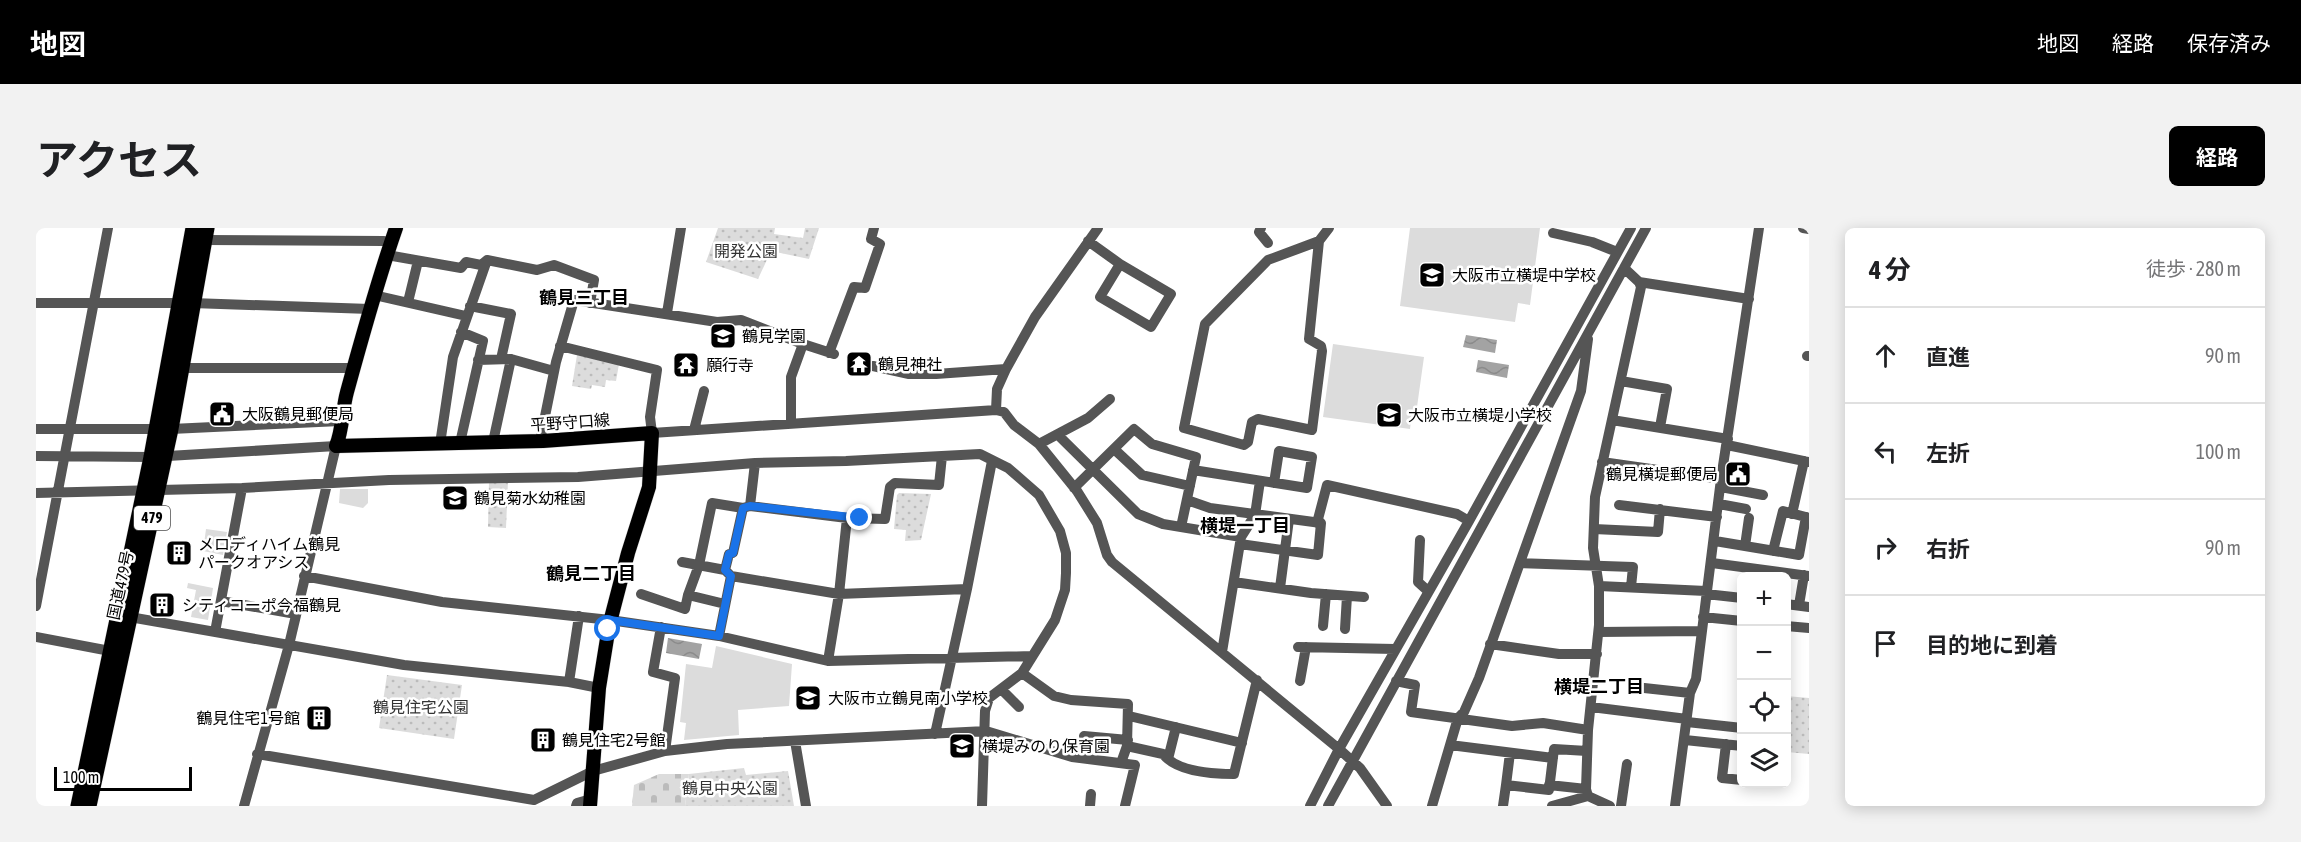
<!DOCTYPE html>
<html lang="ja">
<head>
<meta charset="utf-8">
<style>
  body { margin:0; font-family:"Asap Condensed","Noto Sans JP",sans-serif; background:#f2f2f2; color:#202124 }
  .controls { position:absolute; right:18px; bottom:18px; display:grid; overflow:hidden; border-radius:9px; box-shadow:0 3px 15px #0003 }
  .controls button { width:54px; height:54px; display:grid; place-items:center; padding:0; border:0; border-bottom:2px solid #e0e0e0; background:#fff; color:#202124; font:30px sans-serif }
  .scale { position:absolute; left:18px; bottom:15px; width:138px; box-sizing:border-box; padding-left:6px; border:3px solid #000; border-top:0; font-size:16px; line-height:21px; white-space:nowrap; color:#000; -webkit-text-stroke:4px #fff; paint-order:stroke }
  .stop { position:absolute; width:18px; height:18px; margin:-14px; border:4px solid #1a73e8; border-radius:50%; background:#fff }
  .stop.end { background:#1a73e8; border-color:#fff; box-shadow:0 2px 6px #0008 }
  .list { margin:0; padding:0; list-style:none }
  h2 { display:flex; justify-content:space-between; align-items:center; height:78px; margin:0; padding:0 24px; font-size:26px }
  h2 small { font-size:20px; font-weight:400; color:#757577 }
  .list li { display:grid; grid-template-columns:39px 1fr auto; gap:18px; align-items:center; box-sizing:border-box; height:96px; padding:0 24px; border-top:2px solid #e0e0e0 }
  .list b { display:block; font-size:22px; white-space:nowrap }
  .list em { font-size:20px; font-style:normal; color:#757577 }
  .icon { flex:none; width:33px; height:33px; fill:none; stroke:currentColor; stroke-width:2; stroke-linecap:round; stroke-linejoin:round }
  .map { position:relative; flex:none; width:1773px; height:578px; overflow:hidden; border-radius:9px }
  header { display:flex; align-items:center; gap:36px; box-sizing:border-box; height:84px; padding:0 30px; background:#000; color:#fff }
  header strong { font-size:28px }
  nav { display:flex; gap:33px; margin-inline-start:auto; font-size:21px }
  .intro { display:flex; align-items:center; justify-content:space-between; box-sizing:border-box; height:144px; padding:0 36px }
  h1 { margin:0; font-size:42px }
  .button { padding:15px 27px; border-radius:9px; background:#000; color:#fff; font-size:21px; font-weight:700 }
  main { display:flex; gap:36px; padding:0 36px }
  aside { flex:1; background:#fff; border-radius:9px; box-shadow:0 3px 15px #0003 }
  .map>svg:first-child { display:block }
  .grass { fill:url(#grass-dots) }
  .cemetery { fill:url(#cemetery-stones) }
  .garden { fill:#dcdcdc }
  .water { fill:url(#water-waves) }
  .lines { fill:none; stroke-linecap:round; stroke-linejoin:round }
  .major-casing { stroke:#dbdbdb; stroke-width:15 }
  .highway-casing { stroke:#dbdbdb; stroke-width:16 }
  .minor { stroke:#555; stroke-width:10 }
  .major { stroke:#000; stroke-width:14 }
  .highway { stroke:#000; stroke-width:15 }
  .route { stroke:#1a73e8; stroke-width:8 }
  .labels { text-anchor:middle; stroke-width:5; stroke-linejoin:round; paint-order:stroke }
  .shield { fill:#fff; stroke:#4c4c4c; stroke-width:1.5 }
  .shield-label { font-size:15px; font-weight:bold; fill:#000 }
  .park-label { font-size:16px; fill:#333; stroke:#fff }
  .poi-label { font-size:16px; fill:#000; stroke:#fff; text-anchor:start }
  .street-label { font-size:16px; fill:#000; stroke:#fff }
  .neighbourhood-label { font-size:18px; font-weight:bold; fill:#000; stroke:#fff }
</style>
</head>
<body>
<header>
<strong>地図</strong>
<nav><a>地図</a><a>経路</a><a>保存済み</a></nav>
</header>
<div class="intro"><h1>アクセス</h1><a class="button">経路</a></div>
<main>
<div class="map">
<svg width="1773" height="578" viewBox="0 0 1773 578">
  <defs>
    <pattern id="grass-dots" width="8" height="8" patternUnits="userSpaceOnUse" patternTransform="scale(1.5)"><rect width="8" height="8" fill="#dcdcdc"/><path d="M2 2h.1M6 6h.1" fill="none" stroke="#bbb" stroke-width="1.8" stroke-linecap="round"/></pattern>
    <pattern id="cemetery-stones" width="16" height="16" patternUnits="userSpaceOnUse" patternTransform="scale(1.5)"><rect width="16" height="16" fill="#dcdcdc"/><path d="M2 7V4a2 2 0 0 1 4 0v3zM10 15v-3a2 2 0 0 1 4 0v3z" fill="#bbb"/></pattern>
    <pattern id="water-waves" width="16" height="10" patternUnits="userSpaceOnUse" patternTransform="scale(1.5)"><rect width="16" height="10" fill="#a3a3a3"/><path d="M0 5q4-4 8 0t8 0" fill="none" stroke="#8b8b8b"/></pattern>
  </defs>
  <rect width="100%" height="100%" fill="#fff"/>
  <path class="grass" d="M682,0h57l-1,6 29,4 2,-10h14l-10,31 -38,-8 -13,28 -52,-17z
    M541,127l42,9 -3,17 -10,-1 -1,7 -13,-2 -1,4 -19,-3z
    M453,253h19l-2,47 -18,-1z
    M863,265l32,1 -10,46 -16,1 1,-11 -12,-1 3,-34z
    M351,447l75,10 -8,54 -75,-11z
    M1750,468l23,2v56l-22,-2z
    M708,540l2,7 42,-4 6,35h-109l4,-32z"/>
  <path class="cemetery" d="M623,546h30l-4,32h-53l2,-21z"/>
  <path class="garden" d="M1374,0h130l-10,77 -12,-2 -3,19 -115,-16z
    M1297,116l91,13 -8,57 -4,-1 -2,16 -87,-12z
    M304,261h28v14l-5,5 -24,-5z
    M170,301l21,3 -4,23 -20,-4z
    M152,355l25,5 -5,32 -17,-3 5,-27 -9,-2z
    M680,418l76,18 -3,42 -51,4 1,25 -55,5 2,-17 -6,-1 6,-58 26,4z"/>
  <path class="water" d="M1430,107l31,5 -2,13 -32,-6z
    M1442,132l31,5 -2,13 -31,-6z
    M632,410l34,6 -3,15 -33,-6z"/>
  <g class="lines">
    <defs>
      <path id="major" d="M360,0c-19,54 -34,109 -49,164 -5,18 -4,37 -11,54l207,-5 109,-8 -3,54 -21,66 -19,73 -10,62 -9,118"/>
      <path id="highway" d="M42,578l73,-349 42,-229
        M53,578l82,-377 36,-201"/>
    </defs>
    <use href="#major" class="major-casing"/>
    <use href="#highway" class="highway-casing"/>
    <path class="minor" d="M1225,0l-2,4 9,11
      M1767,0l6,1
      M1517,5l39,9 25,10
      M168,12l180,1 7,2
      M1052,13l32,23 51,30 -20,33 -51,-30 20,-33
      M1283,13l-51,19 -63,64 -21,104 60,17 4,-3 4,-20 6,-3 54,11 10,-79 -1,-5 -12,-7 10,-98 10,-13
      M351,27l74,13 5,-6 15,3 6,-5 50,10 17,-5 40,15 -4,23
      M1603,54l110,17
      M338,67l92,21
      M372,74l10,-41
      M0,75h144
      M156,75l178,6
      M434,78l41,8 -10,45
      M631,85l14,-85
      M524,118l97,24 -7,47 2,16 344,-23 8,2 10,13 25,19 38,47 20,32 10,32 5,7 227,187 21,19 27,38
      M793,125l25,-66 11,1 15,-44 -9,-5 3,-11
      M1771,128h2
      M442,132l33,-1 43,12
      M837,138l36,8h27l70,-5
      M144,140h173
      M1585,153l46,8 -7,38
      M960,182l1,-21 9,-20 29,-52 63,-89
      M1576,192l116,19
      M755,196v-47l12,-33
      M0,201h135l169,-8
      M658,202l10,-39
      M1022,207l80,79 25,10 78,13
      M504,213l16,-79 18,-62 143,22 24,-2 62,24 31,10
      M457,214l18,-83
      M424,215l23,-102 -22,-9
      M404,216l13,-87 34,-97
      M1003,216l49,-26 22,-19
      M1691,217l82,17
      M1078,221l28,26 48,11
      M0,228l115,1 185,-11 -47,199 -45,161
      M1566,234l119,17
      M1157,242l114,18 5,-31 -33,-6 -5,32
      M1685,259l42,8
      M1038,260l60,-59 18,15 44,13 -15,70
      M0,265l206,-5 147,-8 189,-3 177,-14 91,-2 134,-7 28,14 31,27 21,36 6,22v20l-1,17 -10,30 -33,53 -33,25 -4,13 -3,95
      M1151,272l23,8 111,15 -3,32 -78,-11
      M1683,276l27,5
      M1583,277l98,12
      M714,278l5,-43
      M1756,286l12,-53
      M1281,295l10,-38 130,29 12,7
      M1558,301l64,3 2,-23
      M1384,312l-2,42 10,9
      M1679,313l84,14 7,-38
      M1709,318l4,-28
      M1737,323l10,-40 26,7
      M646,334l43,8
      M1484,335l113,4 -2,20
      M1676,335l97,13
      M268,348l138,26 168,18 109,16 109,25 204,-5
      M695,348l108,18 128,-5 25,-128
      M1198,354l77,11 53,4
      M1563,358l107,5
      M1244,360l9,-69
      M605,366l44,15 3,-14 11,-30 13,-62 31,5
      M1670,366l36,4
      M652,367l37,9
      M185,373l75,13
      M1750,376l23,3
      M1763,377l5,-30
      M0,378l72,-378
      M88,388l280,49 165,17 30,6
      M1667,389l39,4
      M1287,398l3,-32
      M1750,398l23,2
      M625,399l-8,45 22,6 -10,73
      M1309,401l2,-33
      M179,404l27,-144
      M1563,404l102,-1
      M683,408l12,-60 -6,-6 4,-16 4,-1 10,-45 7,-2 97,12 38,1 5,-32 5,-4 44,2 3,-29
      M0,409l74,14
      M1454,416l69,10h38
      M1262,419l97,2
      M1186,424l19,-115 14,-22 5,-34
      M792,433l11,-67 8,-76
      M986,445l32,23 17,4 57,4 -1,42 -6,17
      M1264,453l6,-34
      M1360,453l19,4 -4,27 101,14 31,-3 45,7
      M533,454l10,-66
      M1599,459l55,6
      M965,461l18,18
      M1555,479l96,12
      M1093,488l113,27
      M1651,494l55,6
      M899,506l32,-145
      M1048,508l44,4
      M1649,512l57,6
      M759,513l11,65
      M1690,516l-4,34 20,2
      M1414,517l103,13
      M1091,518l36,8c14,18 50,20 71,20l23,-94
      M1474,525l-4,32 43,5 5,-41 33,2
      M221,526l277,46 59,-29 72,-20 62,-7 259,-13 86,26 63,8 -10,41
      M1132,531l8,-32
      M1513,557l37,4
      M540,578l1,-3 14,-4
      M1054,578l1,-12
      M1274,578l29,-57 130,-228 162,-293
      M1292,578l318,-578
      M1396,578l26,-88 6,-6 15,-34 102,-287 7,-52
      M1467,578l3,-21
      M1516,578l36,-10
      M1574,578l-22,-10 -2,-7 2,-59 11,-105v-39l-6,-38 2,-51 46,-210 -2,-5 -15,-14
      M1585,578l6,-42
      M1639,578l15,-113 6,-14 25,-200 38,-251"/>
    <use href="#major" class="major"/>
    <use href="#highway" class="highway"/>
  </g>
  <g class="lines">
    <path class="route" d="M572,401l2,-9 109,16 12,-60 -6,-6 4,-16 4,-1 10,-45 7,-2 110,12"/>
  </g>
  <defs>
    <symbol id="school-square" viewBox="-11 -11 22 22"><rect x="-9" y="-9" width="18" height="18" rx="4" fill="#000" stroke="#fff"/><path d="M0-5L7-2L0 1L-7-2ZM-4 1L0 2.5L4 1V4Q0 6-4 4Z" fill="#fff"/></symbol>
    <symbol id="temple-square" viewBox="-11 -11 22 22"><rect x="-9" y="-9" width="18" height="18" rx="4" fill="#000" stroke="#fff"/><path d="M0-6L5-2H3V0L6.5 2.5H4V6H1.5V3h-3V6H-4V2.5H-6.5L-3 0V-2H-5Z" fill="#fff"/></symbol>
    <symbol id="civic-square" viewBox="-11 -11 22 22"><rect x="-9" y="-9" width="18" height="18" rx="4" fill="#000" stroke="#fff"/><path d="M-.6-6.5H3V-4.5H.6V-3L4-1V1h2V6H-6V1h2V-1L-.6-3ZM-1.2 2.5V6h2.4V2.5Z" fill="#fff"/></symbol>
    <symbol id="building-square" viewBox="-11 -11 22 22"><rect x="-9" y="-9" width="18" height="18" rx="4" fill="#000" stroke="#fff"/><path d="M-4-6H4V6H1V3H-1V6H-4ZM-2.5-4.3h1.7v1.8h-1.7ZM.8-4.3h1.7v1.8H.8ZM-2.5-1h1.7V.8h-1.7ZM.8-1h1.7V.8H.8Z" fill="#fff"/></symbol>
  </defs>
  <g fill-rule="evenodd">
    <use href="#school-square" x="1381" y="32" width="30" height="30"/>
    <use href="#school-square" x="672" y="93" width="30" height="30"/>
    <use href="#temple-square" x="808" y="121" width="30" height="30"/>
    <use href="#temple-square" x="635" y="122" width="30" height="30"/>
    <use href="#civic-square" x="171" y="171" width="30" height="30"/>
    <use href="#school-square" x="1338" y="172" width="30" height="30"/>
    <use href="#civic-square" x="1687" y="231" width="30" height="30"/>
    <use href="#school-square" x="404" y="255" width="30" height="30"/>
    <use href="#building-square" x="128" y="310" width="30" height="30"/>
    <use href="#building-square" x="111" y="362" width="30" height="30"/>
    <use href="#school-square" x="757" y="455" width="30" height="30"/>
    <use href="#building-square" x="268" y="475" width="30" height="30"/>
    <use href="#building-square" x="492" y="497" width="30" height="30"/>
    <use href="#school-square" x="911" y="503" width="30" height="30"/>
  </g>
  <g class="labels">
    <rect class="shield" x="98" y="278" width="36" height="24" rx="4.5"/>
    <g class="shield-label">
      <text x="116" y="295">479</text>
    </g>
    <g class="park-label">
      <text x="710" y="29">開発公園</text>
      <text x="385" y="485">鶴見住宅公園</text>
      <text x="694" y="566">鶴見中央公園</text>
    </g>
    <g class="poi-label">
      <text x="1416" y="53">大阪市立横堤中学校</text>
      <text x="706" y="114">鶴見学園</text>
      <text x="842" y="142">鶴見神社</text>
      <text x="670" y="143">願行寺</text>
      <text x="206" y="192">大阪鶴見郵便局</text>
      <text x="1372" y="193">大阪市立横堤小学校</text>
      <text x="1682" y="252" text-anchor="end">鶴見横堤郵便局</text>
      <text x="438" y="276">鶴見菊水幼稚園</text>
      <text x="162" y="322">メロディハイム鶴見<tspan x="162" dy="18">パークオアシス</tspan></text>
      <text x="146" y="383">シティコーポ今福鶴見</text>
      <text x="792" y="476">大阪市立鶴見南小学校</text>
      <text x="264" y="496" text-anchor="end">鶴見住宅1号館</text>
      <text x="526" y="518">鶴見住宅2号館</text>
      <text x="946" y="524">横堤みのり保育園</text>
    </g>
    <g class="street-label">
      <text transform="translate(534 194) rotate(-4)" y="6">平野守口線</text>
      <text transform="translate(84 357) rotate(-78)" y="6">国道479号</text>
    </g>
    <g class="neighbourhood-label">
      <text x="548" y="76">鶴見三丁目</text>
      <text x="1209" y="304">横堤一丁目</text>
      <text x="555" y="352">鶴見二丁目</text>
      <text x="1563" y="465">横堤二丁目</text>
    </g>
  </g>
</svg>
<div class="controls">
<button>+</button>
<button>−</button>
<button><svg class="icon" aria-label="locate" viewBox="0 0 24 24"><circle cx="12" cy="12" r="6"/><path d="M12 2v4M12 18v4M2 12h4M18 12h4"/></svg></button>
<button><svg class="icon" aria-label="layers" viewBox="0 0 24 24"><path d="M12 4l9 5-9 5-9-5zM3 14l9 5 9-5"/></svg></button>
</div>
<div class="scale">100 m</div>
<div class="stop" style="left:572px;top:401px"></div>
<div class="stop end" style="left:824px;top:290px"></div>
</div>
<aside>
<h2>4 分<small>徒歩 · 280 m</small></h2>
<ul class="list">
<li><svg class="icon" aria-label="ahead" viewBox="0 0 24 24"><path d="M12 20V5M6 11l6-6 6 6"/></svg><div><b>直進</b></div><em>90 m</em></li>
<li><svg class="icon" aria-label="left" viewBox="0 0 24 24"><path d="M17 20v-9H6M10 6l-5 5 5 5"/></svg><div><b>左折</b></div><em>100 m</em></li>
<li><svg class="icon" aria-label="right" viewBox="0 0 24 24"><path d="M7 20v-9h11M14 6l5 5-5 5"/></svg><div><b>右折</b></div><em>90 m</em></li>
<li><svg class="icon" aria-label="arrive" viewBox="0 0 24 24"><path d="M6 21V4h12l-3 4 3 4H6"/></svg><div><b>目的地に到着</b></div></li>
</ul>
</aside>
</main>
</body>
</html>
